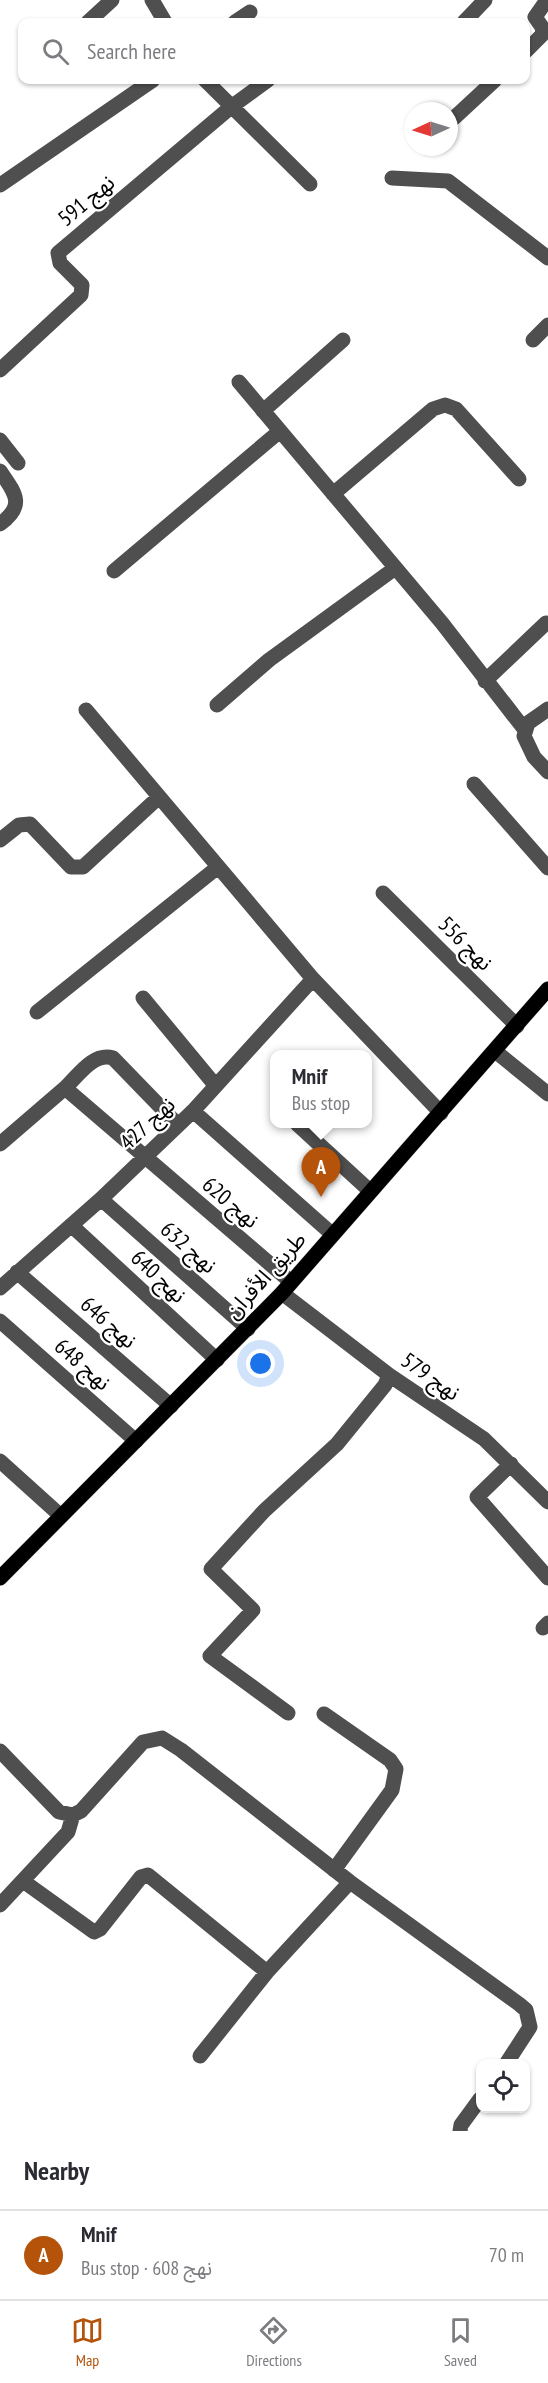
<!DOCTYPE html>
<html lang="en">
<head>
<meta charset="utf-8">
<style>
  body { margin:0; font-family:"PT Sans Narrow","Noto Sans Arabic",sans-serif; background:#f2f2f3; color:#2b2b33 }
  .controls { position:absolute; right:18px; bottom:18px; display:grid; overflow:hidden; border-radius:12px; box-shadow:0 2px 4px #0004 }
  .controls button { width:54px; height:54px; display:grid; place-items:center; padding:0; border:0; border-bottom:2px solid #e1e1e2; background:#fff; color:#2b2b33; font:30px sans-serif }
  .compass { position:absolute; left:404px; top:102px; width:54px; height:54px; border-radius:50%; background:#fff; box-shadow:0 2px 4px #0004; rotate:266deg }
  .you { position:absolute; left:261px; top:1364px; width:21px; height:21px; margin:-15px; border:4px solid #fff; border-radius:50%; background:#1a73e8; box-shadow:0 0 0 9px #1a73e833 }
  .badge { display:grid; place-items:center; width:39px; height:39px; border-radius:50%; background:#b45309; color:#fff; font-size:20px; font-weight:700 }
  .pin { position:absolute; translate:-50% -50px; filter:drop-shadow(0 2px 3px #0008) }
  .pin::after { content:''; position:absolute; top:32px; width:21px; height:18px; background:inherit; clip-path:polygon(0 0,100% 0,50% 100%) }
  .popup { position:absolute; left:270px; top:1050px; width:102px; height:78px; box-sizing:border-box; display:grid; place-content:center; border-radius:12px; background:#fff; filter:drop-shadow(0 2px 4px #0005); font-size:20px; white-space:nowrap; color:#7c7c81 }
  .popup b { font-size:22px; color:#2b2b33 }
  .popup::after { content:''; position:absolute; left:50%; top:100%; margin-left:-12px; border:12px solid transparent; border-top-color:#fff }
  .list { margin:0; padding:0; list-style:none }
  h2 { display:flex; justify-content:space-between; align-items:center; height:78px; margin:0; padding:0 24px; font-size:26px }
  h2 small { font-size:20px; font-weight:400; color:#7c7c81 }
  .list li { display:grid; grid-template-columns:39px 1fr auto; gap:18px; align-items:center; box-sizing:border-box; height:90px; padding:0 24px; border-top:2px solid #e1e1e2 }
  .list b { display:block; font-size:22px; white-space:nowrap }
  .list p { margin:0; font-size:20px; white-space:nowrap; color:#7c7c81 }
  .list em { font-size:20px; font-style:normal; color:#7c7c81 }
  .icon { flex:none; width:33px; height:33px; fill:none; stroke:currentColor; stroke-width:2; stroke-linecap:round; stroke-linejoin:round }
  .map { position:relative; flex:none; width:548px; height:2131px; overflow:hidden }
  .search { position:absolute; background:#fff; box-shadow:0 2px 4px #0004; left:18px; right:18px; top:18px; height:66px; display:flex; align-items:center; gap:15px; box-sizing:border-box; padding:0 21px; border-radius:12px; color:#7c7c81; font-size:22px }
  .sheet { height:168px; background:#fff }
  nav { display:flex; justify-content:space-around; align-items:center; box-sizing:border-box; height:84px; border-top:2px solid #e1e1e2; background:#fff; font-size:16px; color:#7c7c81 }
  nav a { display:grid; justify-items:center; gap:3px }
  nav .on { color:#b45309 }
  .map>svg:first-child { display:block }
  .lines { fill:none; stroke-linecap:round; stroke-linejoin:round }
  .major-casing { stroke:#dbdbdb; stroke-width:16 }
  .minor { stroke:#4f4f4f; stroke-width:15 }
  .major { stroke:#000; stroke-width:15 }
  .labels { text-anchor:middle; stroke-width:4.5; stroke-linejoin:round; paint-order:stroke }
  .street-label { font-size:22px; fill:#000; stroke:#fff }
</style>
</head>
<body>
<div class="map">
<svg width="548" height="2131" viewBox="0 0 548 2131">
  <rect width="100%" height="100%" fill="#fff"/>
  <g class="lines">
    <defs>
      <path id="major" d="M0,1578l282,-285 266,-304"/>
    </defs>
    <use href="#major" class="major-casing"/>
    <path class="minor" d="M152,0l13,22
      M88,22l24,-22
      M235,22l15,-10
      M464,22l21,-22
      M526,51l17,-17 -1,-7 -7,-10 12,-17
      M205,80l105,104
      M454,118l41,-38
      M392,178l56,3 100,77
      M0,185l153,-105
      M533,340l15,-15
      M0,370l81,-75 1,-10 -22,-22 -2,-10 173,-146 37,-27
      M239,382l203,241 83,107
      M263,411l80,-71
      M0,440l18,23
      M0,471c15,22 26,34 0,53
      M333,494l100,-85 12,-4 11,4 63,70
      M114,571l166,-140
      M485,681l61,-58
      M217,705l52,-45 125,-91
      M548,709l-20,14 -4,13 10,21 14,15
      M86,710l227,269 128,134
      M474,784l74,84
      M0,840l19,-15 11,-1 41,43h12l76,-70
      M383,893l134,133
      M143,998l72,87
      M37,1012l181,-145
      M495,1051l53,43
      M65,1088c13,-12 28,-36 48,-30l64,66
      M193,1111l139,123
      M297,1124l73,67
      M0,1144l65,-56 226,194
      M101,1199l147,130
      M71,1225l146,135
      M17,1272l154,134
      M0,1288l101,-89 92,-88 120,-132
      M282,1293l107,82 95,64 64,63
      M0,1321l136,120
      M0,1461l61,55
      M511,1464l-34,33 71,81
      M543,1628l5,-5
      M288,1713l-78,-57 43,-46 -42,-41 53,-58 73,-67 48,-59 4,-10
      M324,1714l66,46 6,9 -4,21 -58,80
      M0,1751l59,61 14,3 8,-4 62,-69 19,-4 19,12 169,132 169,122 7,6 4,17 -24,37
      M23,1881l71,51 6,-3 41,-52 7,-2 119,97
      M0,1905l68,-73 5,-17
      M200,2056l67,-84 83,-90
      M460,2131l1,-6 19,-26"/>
    <use href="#major" class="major"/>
  </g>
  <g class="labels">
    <g class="street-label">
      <text transform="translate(86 200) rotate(-40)" y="8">نهج 591</text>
      <text transform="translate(466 943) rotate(45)" y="8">نهج 556</text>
      <text transform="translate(147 1123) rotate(-43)" y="8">نهج 427</text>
      <text transform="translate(231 1202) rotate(40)" y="8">نهج 620</text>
      <text transform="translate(189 1247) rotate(41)" y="8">نهج 632</text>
      <text transform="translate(265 1275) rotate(-48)" y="8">طريق الأفران</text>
      <text transform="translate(159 1276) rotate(43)" y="8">نهج 640</text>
      <text transform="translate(109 1322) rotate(41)" y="8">نهج 646</text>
      <text transform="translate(83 1364) rotate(41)" y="8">نهج 648</text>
      <text transform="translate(431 1376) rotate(35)" y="8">نهج 579</text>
    </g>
  </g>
</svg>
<div class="controls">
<button><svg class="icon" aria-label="locate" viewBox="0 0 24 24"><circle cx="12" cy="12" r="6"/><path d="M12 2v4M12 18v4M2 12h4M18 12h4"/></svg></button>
</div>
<svg class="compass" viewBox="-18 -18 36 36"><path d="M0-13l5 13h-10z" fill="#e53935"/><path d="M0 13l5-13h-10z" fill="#7c7c81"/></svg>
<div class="you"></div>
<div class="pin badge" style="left:321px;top:1197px">A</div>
<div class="popup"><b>Mnif</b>Bus stop</div>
<div class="search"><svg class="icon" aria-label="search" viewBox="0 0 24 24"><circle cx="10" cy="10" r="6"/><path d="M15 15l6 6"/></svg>Search here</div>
</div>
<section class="sheet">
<h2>Nearby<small></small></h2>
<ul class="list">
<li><span class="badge">A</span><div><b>Mnif</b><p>Bus stop · نهج 608</p></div><em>70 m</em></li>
</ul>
</section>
<nav>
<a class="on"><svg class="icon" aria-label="map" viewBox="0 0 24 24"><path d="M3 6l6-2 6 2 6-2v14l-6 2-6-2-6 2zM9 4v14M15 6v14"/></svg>Map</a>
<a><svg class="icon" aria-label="directions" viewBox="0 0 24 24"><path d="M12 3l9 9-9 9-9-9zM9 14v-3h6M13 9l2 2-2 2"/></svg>Directions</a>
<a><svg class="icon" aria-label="saved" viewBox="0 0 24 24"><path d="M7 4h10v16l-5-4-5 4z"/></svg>Saved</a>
</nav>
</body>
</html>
